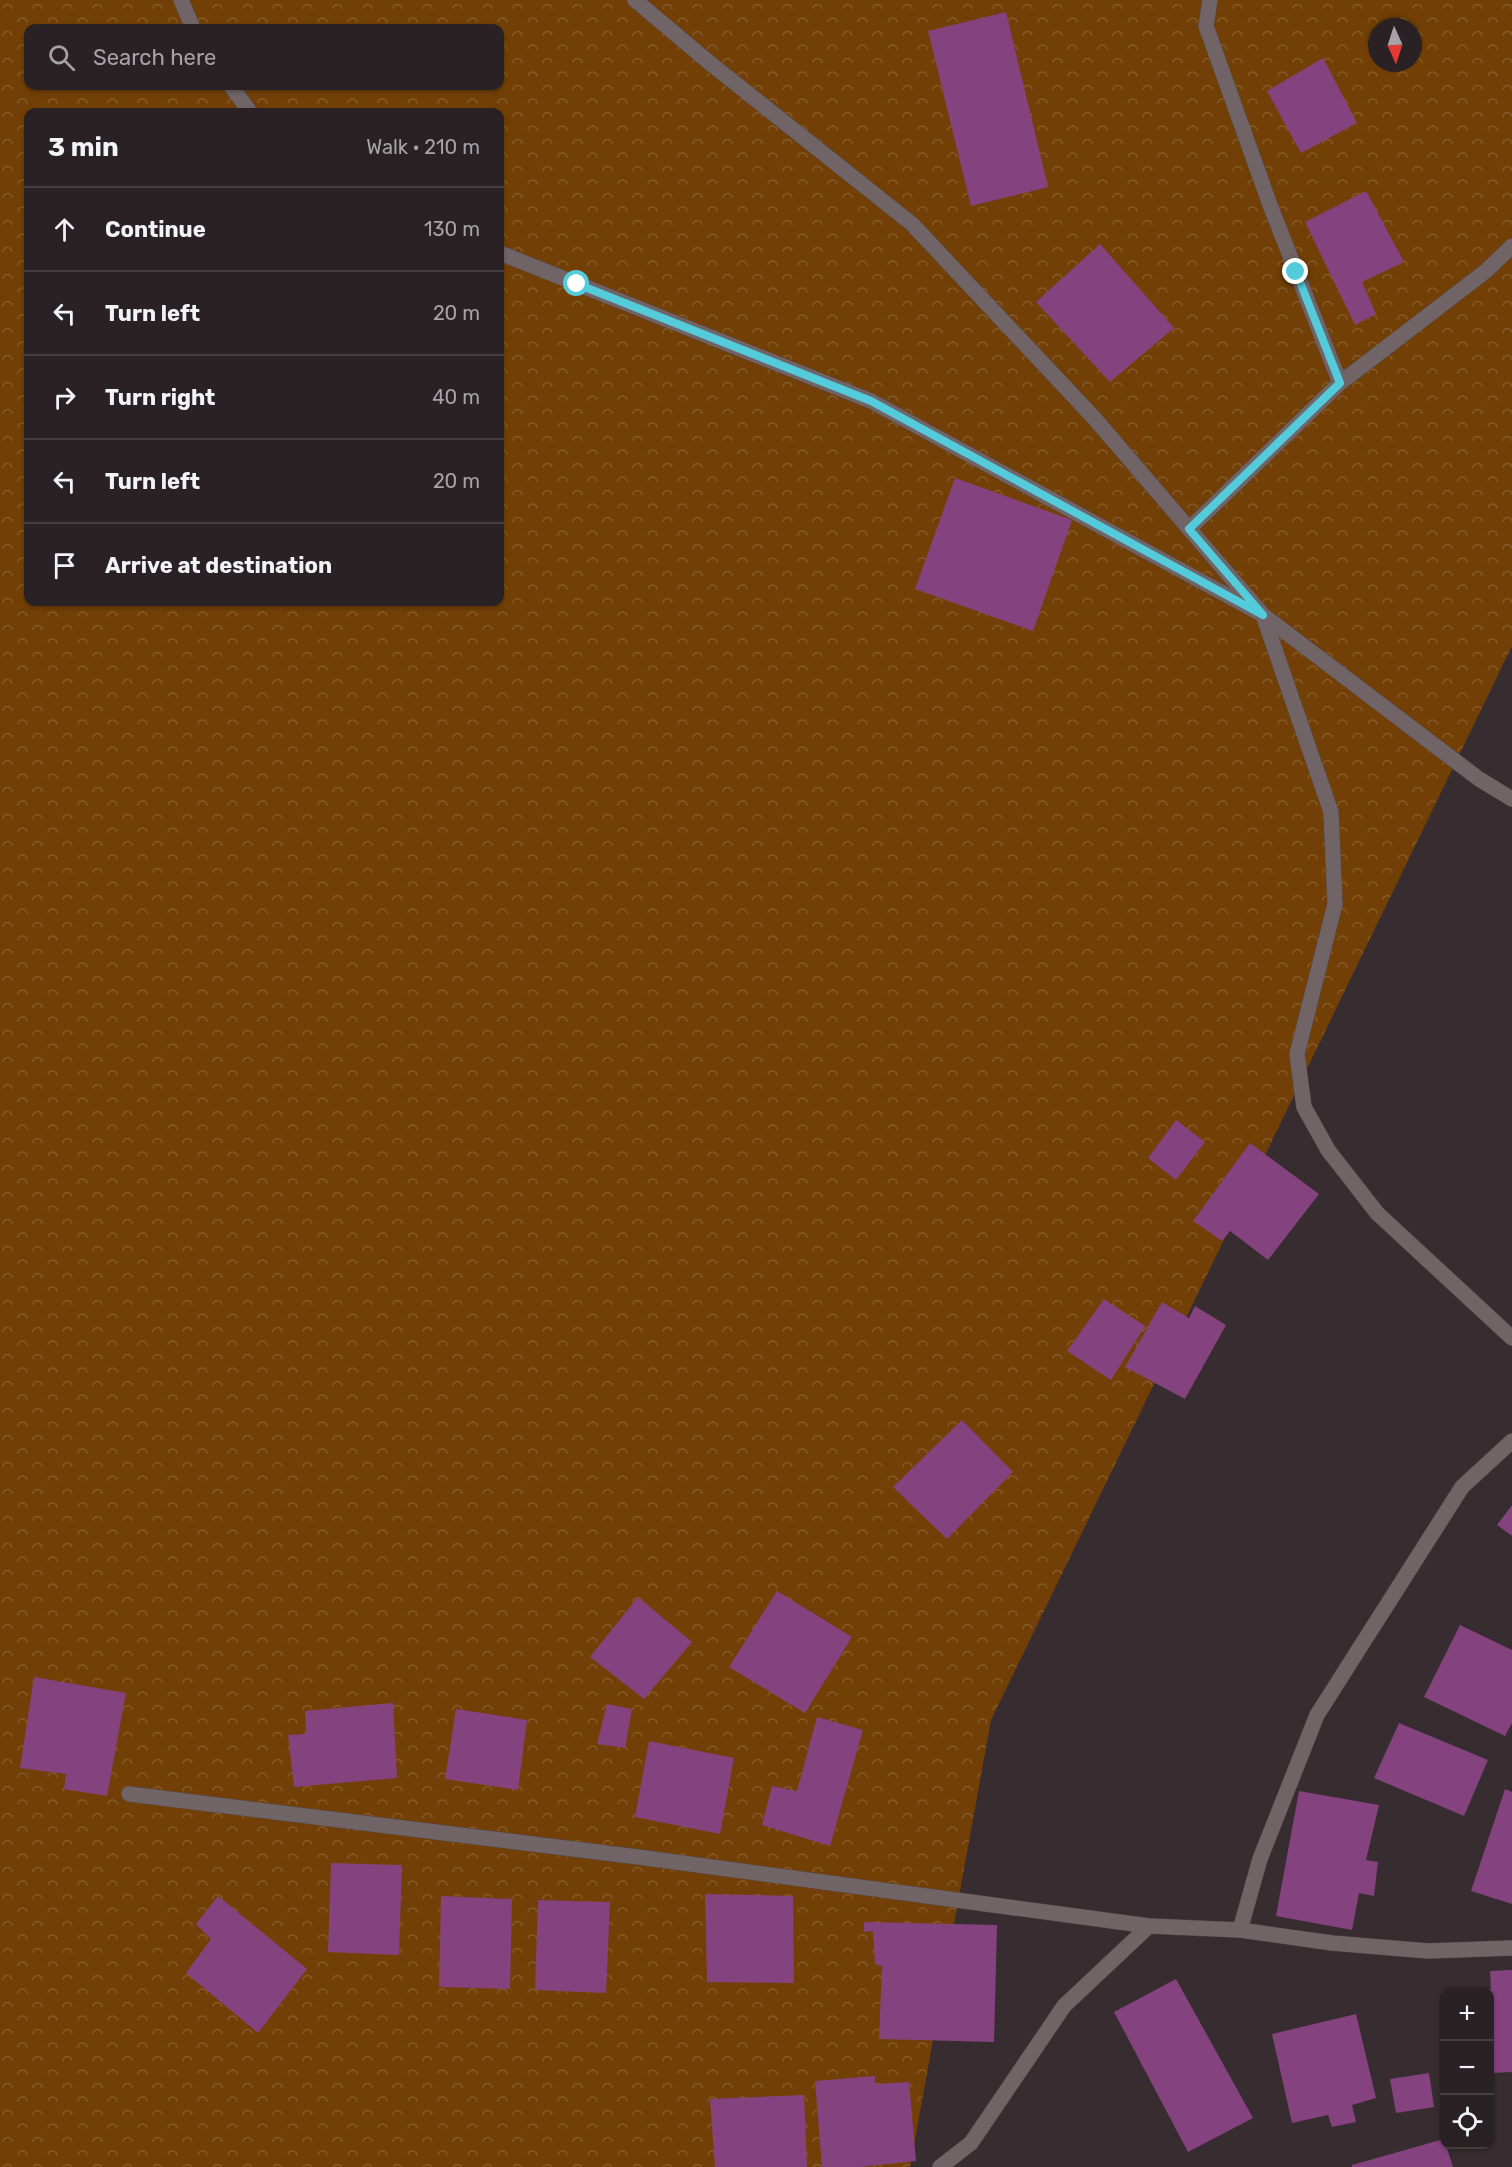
<!DOCTYPE html>
<html lang="en">
<head>
<meta charset="utf-8">
<style>
  body { margin:0; font-family:Rubik,sans-serif; background:#352e30; color:#f1f3f6 }
  .controls { position:absolute; right:18px; bottom:18px; display:grid; overflow:hidden; border-radius:12px; box-shadow:0 2px 4px #0004 }
  .controls button { width:54px; height:54px; display:grid; place-items:center; padding:0; border:0; border-bottom:2px solid #453e41; background:#292123; color:#f1f3f6; font:30px sans-serif }
  .compass { position:absolute; left:1368px; top:18px; width:54px; height:54px; border-radius:50%; background:#292123; box-shadow:0 2px 4px #0004; rotate:177deg }
  .stop { position:absolute; width:18px; height:18px; margin:-14px; border:4px solid #53cbdb; border-radius:50%; background:#fff }
  .stop.end { background:#53cbdb; border-color:#fff; box-shadow:0 2px 6px #0008 }
  .list { margin:0; padding:0; list-style:none }
  h2 { display:flex; justify-content:space-between; align-items:center; height:78px; margin:0; padding:0 24px; font-size:26px }
  h2 small { font-size:20px; font-weight:400; color:#a5a3a6 }
  .list li { display:grid; grid-template-columns:39px 1fr auto; gap:18px; align-items:center; box-sizing:border-box; height:84px; padding:0 24px; border-top:2px solid #453e41 }
  .list b { display:block; font-size:22px; white-space:nowrap }
  .list em { font-size:20px; font-style:normal; color:#a5a3a6 }
  .icon { flex:none; width:33px; height:33px; fill:none; stroke:currentColor; stroke-width:2; stroke-linecap:round; stroke-linejoin:round }
  .map { position:relative; flex:none; width:1512px; height:2167px; overflow:hidden }
  .search { position:absolute; background:#292123; box-shadow:0 2px 4px #0004; left:24px; top:24px; width:480px; height:66px; display:flex; align-items:center; gap:15px; box-sizing:border-box; padding:0 21px; border-radius:12px; color:#a5a3a6; font-size:22px }
  .panel { position:absolute; background:#292123; box-shadow:0 2px 4px #0004; left:24px; top:108px; width:480px; height:498px; border-radius:12px }
  .map>svg:first-child { display:block }
  .park { fill:url(#park-crowns); fill-rule:evenodd }
  .building { fill:#84427f }
  .lines { fill:none; stroke-linecap:round; stroke-linejoin:round }
  .minor-casing { stroke:#544a4d; stroke-width:16 }
  .minor { stroke:#716467; stroke-width:15 }
  .route { stroke:#53cbdb; stroke-width:8 }
</style>
</head>
<body>
<div class="map">
<svg width="1512" height="2167" viewBox="0 0 1512 2167">
  <defs>
    <pattern id="park-crowns" width="20" height="18" patternUnits="userSpaceOnUse" patternTransform="scale(1.5)"><rect width="20" height="18" fill="#724006"/><path d="M2 6a3 3 0 1 1 6 0M12 15a3 3 0 1 1 6 0" fill="none" stroke="#865b2a"/></pattern>
  </defs>
  <rect width="100%" height="100%" fill="#372c2f"/>
  <path class="park" d="M0,0h1512v646l-521,1074 -81,447h-910zM1377,27h36v36h-36zM28,28h472v58h-472zM28,112h472v490h-472z"/>
  <path class="building" d="M1006,12l42,175 -77,19 -43,-175z
    M1323,58l34,65 -56,30 -34,-62z
    M1366,191l38,71 -42,20 14,32 -21,11 -50,-103z
    M1100,244l74,84 -64,54 -74,-80z
    M955,478l117,42 -39,111 -118,-42z
    M1176,1120l29,22 -29,38 -28,-22z
    M1250,1143l69,51 -51,66 -38,-29 -8,10 -29,-20z
    M1104,1299l41,27 -34,54 -44,-29z
    M1162,1302l27,16 6,-12 31,19 -41,74 -60,-32z
    M962,1420l51,52 -66,67 -54,-52z
    M1512,1505v31l-15,-11z
    M777,1591l75,46 -47,76 -76,-46z
    M638,1597l54,45 -48,57 -54,-42z
    M1460,1625l52,25v73l-7,13 -81,-39z
    M34,1677l92,16 -19,103 -43,-7 2,-15 -46,-6z
    M393,1703l4,75 -103,9 -6,-52 18,-1 -1,-23z
    M607,1704l25,5 -7,39 -28,-4z
    M456,1709l71,11 -9,70 -73,-11z
    M817,1717l46,13 -33,116 -68,-21 10,-39 25,5z
    M1399,1723l89,37 -24,56 -90,-38z
    M649,1741l85,17 -14,76 -85,-17z
    M1505,1789l7,3v112l-41,-13z
    M1299,1791l80,14 -13,55 12,2 -4,34 -15,-3 -7,37 -76,-14z
    M331,1863l71,2 -3,90 -71,-3z
    M705,1894l88,2 1,87 -87,-1z
    M218,1896l89,73 -49,64 -72,-60 25,-34 -15,-15z
    M441,1896l71,3 -2,90 -71,-2z
    M538,1900l72,2 -4,91 -71,-3z
    M864,1922l133,3 -3,117 -115,-3 3,-73 -7,-2 -2,-33 -9,1z
    M1512,1970v102l-20,1 -2,-20v-61l-5,-2 6,-1 -1,-18z
    M1176,1979l77,139 -65,34 -74,-140z
    M1356,2014l20,84 -24,7 4,17 -24,5 -4,-12 -36,8 -20,-89z
    M1429,2073l5,34 -38,6 -6,-34z
    M875,2076v8l34,-2 7,79 -56,6h-38l-7,-86z
    M804,2095l3,72h-92l-5,-68z
    M1444,2139l9,28h-101v-2z"/>
  <g class="lines">
    <defs>
      <path id="minor" d="M181,0l12,28
        M635,0l76,64 201,160 183,195 168,196 216,164 33,20
        M1210,0l-4,26 64,179 70,178
        M231,86l19,26
        M500,253l371,148 392,214 68,197 4,92 -38,150 7,53 24,43 49,63 135,125
        M1189,529l151,-146 146,-112 26,-25
        M129,1794l509,63 511,69 91,4 20,-71 57,-144 145,-228 50,-46
        M1240,1930l92,13 96,8 84,-3
        M940,2167l31,-24 93,-137 85,-80"/>
    </defs>
    <use href="#minor" class="minor-casing"/>
    <use href="#minor" class="minor"/>
  </g>
  <g class="lines">
    <path class="route" d="M577,284l294,117 392,214 -74,-86 151,-146 -44,-111"/>
  </g>
</svg>
<div class="controls">
<button>+</button>
<button>−</button>
<button><svg class="icon" aria-label="locate" viewBox="0 0 24 24"><circle cx="12" cy="12" r="6"/><path d="M12 2v4M12 18v4M2 12h4M18 12h4"/></svg></button>
</div>
<svg class="compass" viewBox="-18 -18 36 36"><path d="M0-13l5 13h-10z" fill="#e53935"/><path d="M0 13l5-13h-10z" fill="#a5a3a6"/></svg>
<div class="stop" style="left:577px;top:284px"></div>
<div class="stop end" style="left:1296px;top:272px"></div>
<div class="search"><svg class="icon" aria-label="search" viewBox="0 0 24 24"><circle cx="10" cy="10" r="6"/><path d="M15 15l6 6"/></svg>Search here</div>
<section class="panel">
<h2>3 min<small>Walk · 210 m</small></h2>
<ul class="list">
<li><svg class="icon" aria-label="ahead" viewBox="0 0 24 24"><path d="M12 20V5M6 11l6-6 6 6"/></svg><div><b>Continue</b></div><em>130 m</em></li>
<li><svg class="icon" aria-label="left" viewBox="0 0 24 24"><path d="M17 20v-9H6M10 6l-5 5 5 5"/></svg><div><b>Turn left</b></div><em>20 m</em></li>
<li><svg class="icon" aria-label="right" viewBox="0 0 24 24"><path d="M7 20v-9h11M14 6l5 5-5 5"/></svg><div><b>Turn right</b></div><em>40 m</em></li>
<li><svg class="icon" aria-label="left" viewBox="0 0 24 24"><path d="M17 20v-9H6M10 6l-5 5 5 5"/></svg><div><b>Turn left</b></div><em>20 m</em></li>
<li><svg class="icon" aria-label="arrive" viewBox="0 0 24 24"><path d="M6 21V4h12l-3 4 3 4H6"/></svg><div><b>Arrive at destination</b></div></li>
</ul>
</section>
</div>
</body>
</html>
